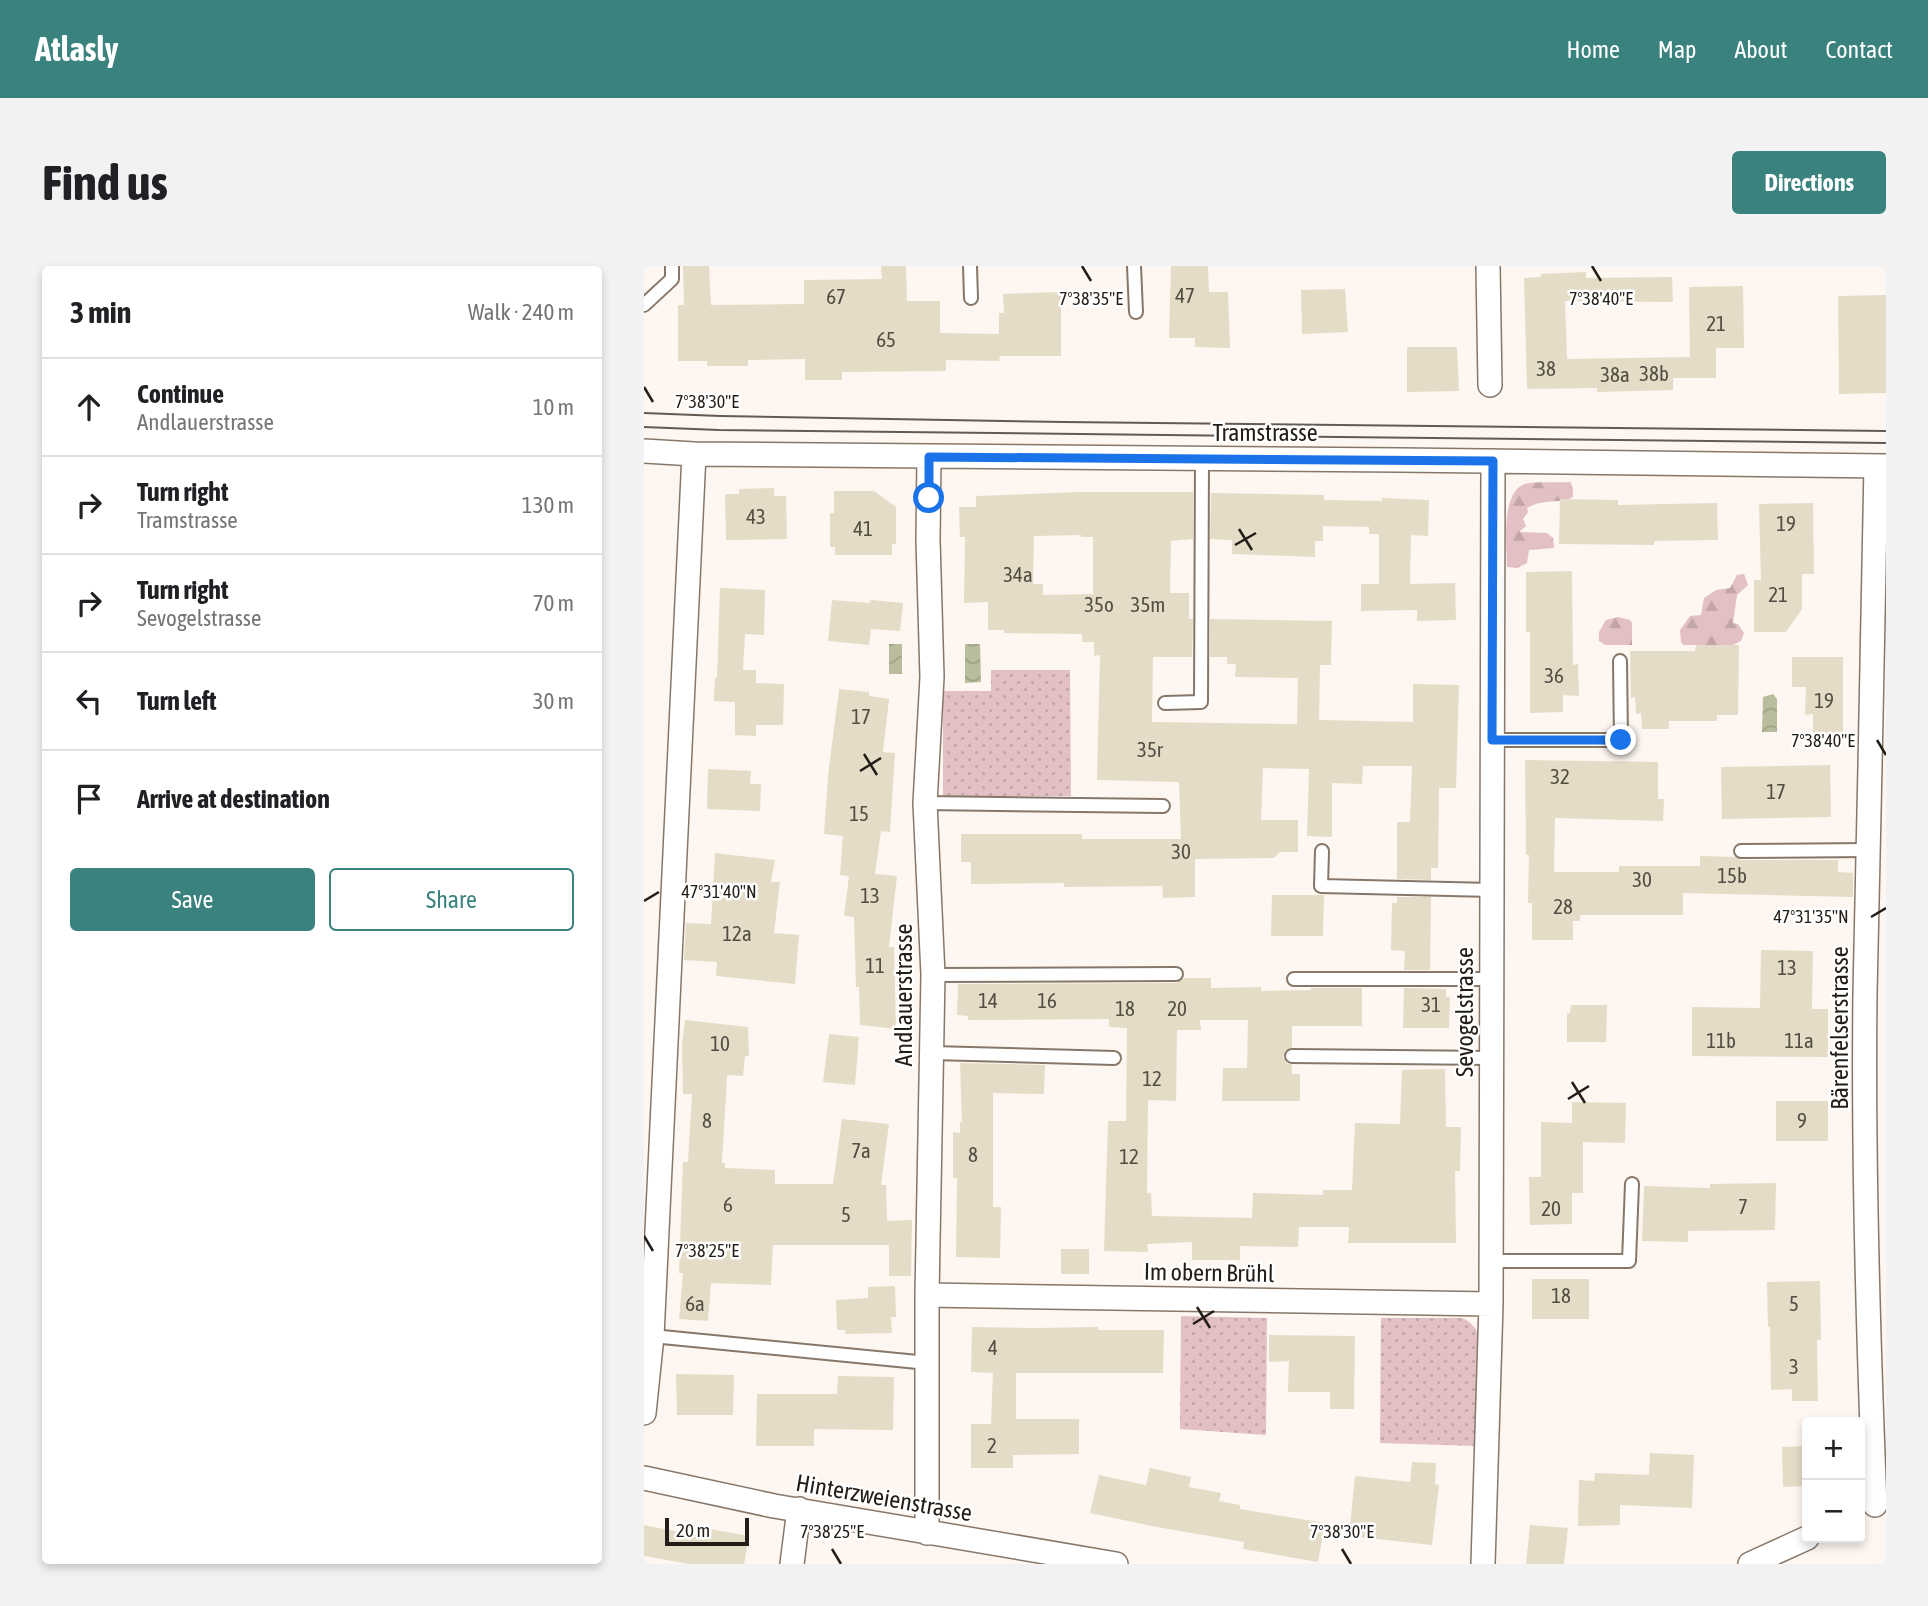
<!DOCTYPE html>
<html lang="en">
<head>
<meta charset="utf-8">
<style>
  body { margin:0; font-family:"Asap Condensed",sans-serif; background:#f2f2f2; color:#202124 }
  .controls { position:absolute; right:21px; bottom:21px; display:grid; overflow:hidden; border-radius:7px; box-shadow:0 4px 10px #0003 }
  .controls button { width:63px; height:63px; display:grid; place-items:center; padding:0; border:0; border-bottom:2px solid #e0e0e0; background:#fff; color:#202124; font:35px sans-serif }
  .scale { position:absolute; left:21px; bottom:18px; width:84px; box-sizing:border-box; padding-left:7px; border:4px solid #231d17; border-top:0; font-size:19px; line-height:24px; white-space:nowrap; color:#231d17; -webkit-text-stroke:5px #fff; paint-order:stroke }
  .stop { position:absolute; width:21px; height:21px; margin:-16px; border:5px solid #1a73e8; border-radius:50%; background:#fff }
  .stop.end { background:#1a73e8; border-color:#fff; box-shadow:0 2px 7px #0008 }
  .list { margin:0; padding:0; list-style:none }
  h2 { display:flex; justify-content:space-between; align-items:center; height:91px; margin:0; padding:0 28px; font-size:30px }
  h2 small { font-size:23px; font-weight:400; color:#757577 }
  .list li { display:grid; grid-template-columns:46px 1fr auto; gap:21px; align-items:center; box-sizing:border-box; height:98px; padding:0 28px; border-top:2px solid #e0e0e0 }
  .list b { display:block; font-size:26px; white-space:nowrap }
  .list p { margin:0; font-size:23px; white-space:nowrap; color:#757577 }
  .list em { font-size:23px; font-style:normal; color:#757577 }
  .actions { display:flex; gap:14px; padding:21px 28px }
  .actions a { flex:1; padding:16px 0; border:2px solid #3a827e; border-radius:7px; text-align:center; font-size:24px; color:#3a827e }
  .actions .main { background:#3a827e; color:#fff }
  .icon { flex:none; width:38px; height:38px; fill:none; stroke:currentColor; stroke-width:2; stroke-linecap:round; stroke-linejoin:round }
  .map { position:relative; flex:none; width:1242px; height:1298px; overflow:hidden; border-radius:7px }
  header { display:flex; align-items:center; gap:42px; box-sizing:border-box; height:98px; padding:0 35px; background:#3a827e; color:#fff }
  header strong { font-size:33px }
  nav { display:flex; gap:38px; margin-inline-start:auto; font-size:24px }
  .intro { display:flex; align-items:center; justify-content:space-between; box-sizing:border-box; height:168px; padding:0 42px }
  h1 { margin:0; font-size:49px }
  .button { padding:18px 32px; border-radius:7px; background:#3a827e; color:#fff; font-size:24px; font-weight:700 }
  main { display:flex; gap:42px; padding:0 42px }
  aside { flex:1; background:#fff; border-radius:7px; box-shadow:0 4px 10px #0003 }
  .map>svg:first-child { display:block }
  .grass { fill:url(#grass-dots) }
  .forest { fill:url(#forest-firs) }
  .water { fill:url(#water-waves) }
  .building { fill:#e4dcc7; fill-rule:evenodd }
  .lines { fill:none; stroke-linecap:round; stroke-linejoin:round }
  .lane-casing { stroke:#877769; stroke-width:16 }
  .street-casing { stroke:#877769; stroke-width:26 }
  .lane { stroke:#fff; stroke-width:12 }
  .street { stroke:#fff; stroke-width:23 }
  .tram { stroke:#625b55; stroke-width:2 }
  .route { stroke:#1a73e8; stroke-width:9 }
  .ticks { fill:none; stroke:#231d17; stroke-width:2.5 }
  .labels { text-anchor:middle; stroke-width:5; stroke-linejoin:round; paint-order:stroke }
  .number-label { font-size:21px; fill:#534d43 }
  .street-label { font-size:24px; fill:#231d17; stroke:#fff }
  .ticks-label { font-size:18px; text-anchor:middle; fill:#231d17; stroke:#fff; stroke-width:5; stroke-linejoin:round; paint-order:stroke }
</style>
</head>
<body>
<header>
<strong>Atlasly</strong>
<nav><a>Home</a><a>Map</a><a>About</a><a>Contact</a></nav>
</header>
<div class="intro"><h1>Find us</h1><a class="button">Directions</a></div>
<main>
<aside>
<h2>3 min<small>Walk · 240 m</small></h2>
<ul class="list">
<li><svg class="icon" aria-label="ahead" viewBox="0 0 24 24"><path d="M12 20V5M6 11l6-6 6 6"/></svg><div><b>Continue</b><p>Andlauerstrasse</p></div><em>10 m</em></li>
<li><svg class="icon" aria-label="right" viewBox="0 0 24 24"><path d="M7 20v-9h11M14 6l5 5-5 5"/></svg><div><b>Turn right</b><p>Tramstrasse</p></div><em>130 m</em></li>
<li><svg class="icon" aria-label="right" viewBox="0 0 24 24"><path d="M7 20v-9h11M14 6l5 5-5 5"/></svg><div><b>Turn right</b><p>Sevogelstrasse</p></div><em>70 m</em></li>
<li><svg class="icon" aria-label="left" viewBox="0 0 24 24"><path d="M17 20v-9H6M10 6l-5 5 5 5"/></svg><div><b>Turn left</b></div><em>30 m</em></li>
<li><svg class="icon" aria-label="arrive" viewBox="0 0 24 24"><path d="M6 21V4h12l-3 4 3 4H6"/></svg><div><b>Arrive at destination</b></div></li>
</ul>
<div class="actions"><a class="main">Save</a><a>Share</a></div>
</aside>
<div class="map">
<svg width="1242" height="1298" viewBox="0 0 1242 1298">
  <defs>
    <pattern id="grass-dots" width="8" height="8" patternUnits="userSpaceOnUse" patternTransform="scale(1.75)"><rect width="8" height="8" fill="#e3c0c3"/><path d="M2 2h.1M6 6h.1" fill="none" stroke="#c2a5a7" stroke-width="1.8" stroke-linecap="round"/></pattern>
    <pattern id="forest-firs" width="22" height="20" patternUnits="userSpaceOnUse" patternTransform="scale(1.75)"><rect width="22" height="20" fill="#e3c0c3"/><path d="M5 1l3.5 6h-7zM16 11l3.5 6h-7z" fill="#c2a5a7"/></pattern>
    <pattern id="water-waves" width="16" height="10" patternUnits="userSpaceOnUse" patternTransform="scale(1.75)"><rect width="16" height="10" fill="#b9bd9d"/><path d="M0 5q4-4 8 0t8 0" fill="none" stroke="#9fa286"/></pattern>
  </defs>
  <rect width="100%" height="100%" fill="#fef6f0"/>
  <path class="grass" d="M347,404h79l1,126h-128v-105h48z
    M537,1050l86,2 -1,117 -86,-6z
    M737,1052h81c9,4 13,9 18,18l-3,110 -97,-3z"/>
  <path class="forest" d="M927,216l2,9v6c-13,7 -28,1 -46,11l1,4 -5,7 3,7 -7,6 28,1 6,5 1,10 -25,2 -2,13 -10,5 -10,-1c0,-20 -7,-75 18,-83 10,-3 34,-1 46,-2z
    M1100,308l4,11 -11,10 -4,28 5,1 6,9 -3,8 -8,4h-50l-2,-3 -1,-12 10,-14 11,-1 3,-17 12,-8 14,-2 7,-13z
    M974,351l12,3 2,3v22h-27l-6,-4v-9l7,-12z"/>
  <path class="water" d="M245,378h13v30h-13z
    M321,378h15l1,38 -16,1z
    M1129,428l4,5v33h-15l1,-35z"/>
  <path class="building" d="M39,0h26l2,39 93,-1v-24l78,-1 -1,-13h25l1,35h33v32l59,1v-21h5l-1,-19 58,-2v64h-61l-1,5 -53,-1v11l-104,1v8h-37v-21l-57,1v6h-41v-5h-29v-56h6z
    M527,0h37l1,26h19l2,56 -35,-1v-9h-26z
    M942,6v6l86,-1 1,25 -108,-1 2,58 123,-2 -1,-70 54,-1 1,62h-28v30h-43v12l-76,2v-4l-70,1 -3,-111 17,-1v-3z
    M701,23l3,43 -46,2 -1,-44z
    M1242,29v98l-47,1 -1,-98z
    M763,81h50l2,44 -52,1z
    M130,222v8h12l1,43 -61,1 -1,-46h14v-5z
    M190,225h40l22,16v37h-4v11h-57v-8h-5v-34h4z
    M437,226h112v47l-22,2 -1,52h19v26h4l-1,38h-39l-1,65 145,2 1,-46 -63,-1 1,-13h-9v-7h-17v-38l122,2 -1,44h-11l-1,55 94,2v-38l46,1 -3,103h-17l-1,80h-7v12l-34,-1v-57h13l2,-56h-49l-1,18 -30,-1v54l-25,-1 2,-67 -46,-1 -2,52h37v32h-18l-6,6 -79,1v38l-32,1 -1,-12 -98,1v-4l-93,1v-22h-10v-28h121v5h99l-2,-57 -82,-2 3,-125 -6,1v-14h-12v-8l-78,-1v-3h-16v-28l-24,1 1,-66h-5l-1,-30h17v-11zM437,269v2h12v57l-50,1v-11h-10l1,-48z
    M567,227l113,2v5l58,1v-3l47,2 -1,36 -17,-1 -1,49 45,-1 1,37 -39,1v-11l-56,1v-27h18v-50h-10v-7l-46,-1v15h-8v16l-83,-3v-14l-22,-1z
    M916,233l58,1v5l99,-2 1,37 -64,1v4l-95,-1z
    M1169,237l1,71h-12v35l-16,23h-32v-52h7l-2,-76z
    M928,305l1,94 5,-1 1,32 -16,-1v17l-33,1v-81h-4v-60z
    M76,322l45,2 -1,45 -19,-1 -2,36h13v13l28,1 -1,41h-27v11l-21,-1v-33l-21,-1 1,-23h2z
    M188,334l37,3 2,-3 32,3 -3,28 -29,-2 -2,16 -41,-4z
    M1052,379h43l-1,70h-21v6h-48v8h-27l-1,-16 -5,1 -1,-17 -4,1 -1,-47h65z
    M1148,391h51v81l-30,-1v-23l-8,1 1,-28h-14z
    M195,423l30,3v4l20,3 -6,53 12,1 -5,79 -9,-1 -6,43 22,2 -8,71h5l2,82 -36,-4 -1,-38h-3l-2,-70 -10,-1 5,-40 -9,-1 3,-39 -19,-2 4,-58z
    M881,494l133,2v37h6l-1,22 -108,-3 -1,54h65v-6h81v-10l35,1 6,3h97v12l15,1v24l-170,-4v22h-103v6h-7v19h-41v-37h-4l1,-48h-3z
    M1186,499l1,52 -109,2 -1,-52z
    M64,503l43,2 -1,13h11l-1,27 -53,-2z
    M71,587l60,7 -4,22h9l-6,51 25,2 -4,49 -79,-8 1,-14 -33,-2 2,-37 25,1z
    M628,629h52l-1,41h-52z
    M753,631h34l-1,73h-26l1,-19 -14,-1 1,-47h5z
    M1117,684l52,1 -1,58h16v48l-136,-1v-49l68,1z
    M540,712h27v10l50,-1v4l50,-1v-2h51v38h-70v21l-7,4 -2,6 4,6 5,2v9h8v27h-78l1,-33h24l1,-48h-48l1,10h-24l-1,71 -28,-1 -1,93h4l1,23 100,2 1,-25 70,2v-5h29l3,-67 45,1 2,-54 43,-1 1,58h15l-1,44h-5l1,72h-108l1,-16h-50l-1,20 -58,-1v14h-48v-18l-45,2 1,8 -44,-1 4,-130h18l1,-93 -18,-1v-8l-141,1v-4l-11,-1 1,-31 218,-1z
    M760,722l42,1v8h4l-1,31h-46z
    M927,739h36l-1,37h-39v-29h3z
    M41,754l63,7 1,29h-4l-2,20 -16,-1 -5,88h3v5l50,2v14h58l9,-65 47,5 -8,61h5l1,36 25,-1 -1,56h-22v-31h-116l-2,40 -60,-2 -3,38 -29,-2 4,-46h-4l4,-111h5l4,-68h-9l-1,-50z
    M185,768l30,3 -4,48 -32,-3z
    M316,797l85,2 -1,29 -51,-1v114h8l-1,51 -44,-1 1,-79h-4v-46l7,1v-11h2z
    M1132,835h52v40h-52z
    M928,836l54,1 -1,40 -42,-1v51h-11v31l-42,1 -1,-48h12v-55l31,1z
    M1132,917l-1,47 -87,1v11l-46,-1 2,-55 66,2v-4z
    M417,983h28v25h-28z
    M888,1013h57v40h-57z
    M1176,1015l1,59h-4l1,61h-26v-12l-21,1 -1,-63h-2l-1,-45z
    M251,1020l1,31h-5l1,16 -47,1 1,-4h-9l-1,-30 32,-2v-11z
    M328,1061l63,1 63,-1v3h66l-1,43h-147v46h63v35l-66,1v13h-42v-44h20l2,-51 -22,-1z
    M625,1069l86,1 -1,73h-24v-17h-42l1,-31 -20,1z
    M32,1108l58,1 -1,40h-56z
    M194,1110l56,1 -1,53 -79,-1v17h-58l1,-52h80z
    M1163,1180v40l-24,1 -1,-40z
    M1006,1187l44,2 -2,53 -72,-3v20l-42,1 1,-46 15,1 1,-8 54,2z
    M768,1196l24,1 -1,21 4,1 -7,60 -83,-9 6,-60 55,6z
    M506,1202l41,9 -2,10 32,6 -2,8 21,4v4l85,14 -7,39 -75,-13 1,-7 -87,-15 -67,-14 9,-38 47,10z
    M0,1259l45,9 4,-8 56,10 -5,28h-55l-45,-8z
    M886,1259l38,3 -4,36h-38z"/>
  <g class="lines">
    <defs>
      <path id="lane" d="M326,0l1,32
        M490,0l2,46
        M0,39l28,-26v-13
        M521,437l36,-1 1,-243
        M848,474h129l-1,-79
        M281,537l238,3
        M678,585l-1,35 171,4
        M1097,585l128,-1
        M289,709l243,-1
        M650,713h198
        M288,787l182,5
        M648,790l199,2
        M847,995h138l3,-77
        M8,1070l276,27"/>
      <path id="street" d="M844,0l2,119
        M0,185l50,3 706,6 486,6
        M283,1029l564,9
        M0,1147l8,-77 42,-882
        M0,1212l130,28 342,58
        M1231,1239c-7,-170 -12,-341 -10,-511 3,-176 9,-352 11,-528
        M283,1267v-238l6,-320 -8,-172 7,-126 -4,-137 1,-83
        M148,1298l7,-55
        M839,1298l8,-260 2,-843
        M1106,1298l57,-26"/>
    </defs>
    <use href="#lane" class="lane-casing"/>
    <use href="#street" class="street-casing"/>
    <use href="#lane" class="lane"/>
    <use href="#street" class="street"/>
    <path class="tram" d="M0,147l76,3 344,6 822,9
      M0,161l75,3 1167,13"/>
  </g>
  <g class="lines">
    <path class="route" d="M285,232v-41l564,4 -1,279h129"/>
  </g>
  <path class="ticks" d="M438,0l9,15M948,0l9,15M0,121l9,15M595,263l13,21M591,279l21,-12M1233,474l9,15M220,488l13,21M216,505l21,-13M0,635l15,-9M1227,651l15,-9M928,816l13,21M924,833l21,-13M0,970l9,15M553,1041l13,21M549,1058l21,-13M188,1283l9,15M698,1283l9,15"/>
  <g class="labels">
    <g class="number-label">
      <text x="541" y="37">47</text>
      <text x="192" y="38">67</text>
      <text x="1072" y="65">21</text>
      <text x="242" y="81">65</text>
      <text x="902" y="110">38</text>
      <text x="1010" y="115">38b</text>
      <text x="971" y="116">38a</text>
      <text x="112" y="258">43</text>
      <text x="1142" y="265">19</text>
      <text x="219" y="270">41</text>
      <text x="374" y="316">34a</text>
      <text x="1134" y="336">21</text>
      <text x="455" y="346">35o</text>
      <text x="504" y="346">35m</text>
      <text x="910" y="417">36</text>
      <text x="1180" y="442">19</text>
      <text x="217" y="458">17</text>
      <text x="506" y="491">35r</text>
      <text x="916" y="518">32</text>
      <text x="1132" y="533">17</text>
      <text x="215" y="555">15</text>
      <text x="537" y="593">30</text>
      <text x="1088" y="617">15b</text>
      <text x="998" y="621">30</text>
      <text x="226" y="637">13</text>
      <text x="919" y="648">28</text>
      <text x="93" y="675">12a</text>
      <text x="231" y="707">11</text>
      <text x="1143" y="709">13</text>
      <text x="344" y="742">14</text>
      <text x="403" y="742">16</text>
      <text x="787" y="746">31</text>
      <text x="481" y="750">18</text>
      <text x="533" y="750">20</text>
      <text x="1077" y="782">11b</text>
      <text x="1155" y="782">11a</text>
      <text x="76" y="785">10</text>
      <text x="508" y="820">12</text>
      <text x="63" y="862">8</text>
      <text x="1158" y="862">9</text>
      <text x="217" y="892">7a</text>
      <text x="329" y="896">8</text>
      <text x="485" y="898">12</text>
      <text x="84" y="946">6</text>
      <text x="1099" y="948">7</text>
      <text x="907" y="950">20</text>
      <text x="202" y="956">5</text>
      <text x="917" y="1037">18</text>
      <text x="51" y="1045">6a</text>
      <text x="1150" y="1045">5</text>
      <text x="349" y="1089">4</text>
      <text x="1150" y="1108">3</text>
      <text x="348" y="1187">2</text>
    </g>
    <g class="street-label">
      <text x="621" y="175">Tramstrasse</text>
      <text transform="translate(260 729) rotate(-90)" y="8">Andlauerstrasse</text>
      <text transform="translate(821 746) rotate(-90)" y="8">Sevogelstrasse</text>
      <text transform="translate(1196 762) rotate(-90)" y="8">Bärenfelserstrasse</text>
      <text transform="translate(565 1007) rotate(1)" y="8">Im obern Brühl</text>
      <text transform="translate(240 1232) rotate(10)" y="8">Hinterzweienstrasse</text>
    </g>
  </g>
  <g class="ticks-label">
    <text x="957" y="39">7°38'40"E</text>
    <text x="447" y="39">7°38'35"E</text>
    <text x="63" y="142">7°38'30"E</text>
    <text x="1179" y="481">7°38'40"E</text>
    <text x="75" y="632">47°31'40"N</text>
    <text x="1167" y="657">47°31'35"N</text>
    <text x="63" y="991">7°38'25"E</text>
    <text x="188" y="1272">7°38'25"E</text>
    <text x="698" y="1272">7°38'30"E</text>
  </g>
</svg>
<div class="controls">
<button>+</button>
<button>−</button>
</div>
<div class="scale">20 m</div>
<div class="stop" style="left:285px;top:232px"></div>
<div class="stop end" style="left:977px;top:474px"></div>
</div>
</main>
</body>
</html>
